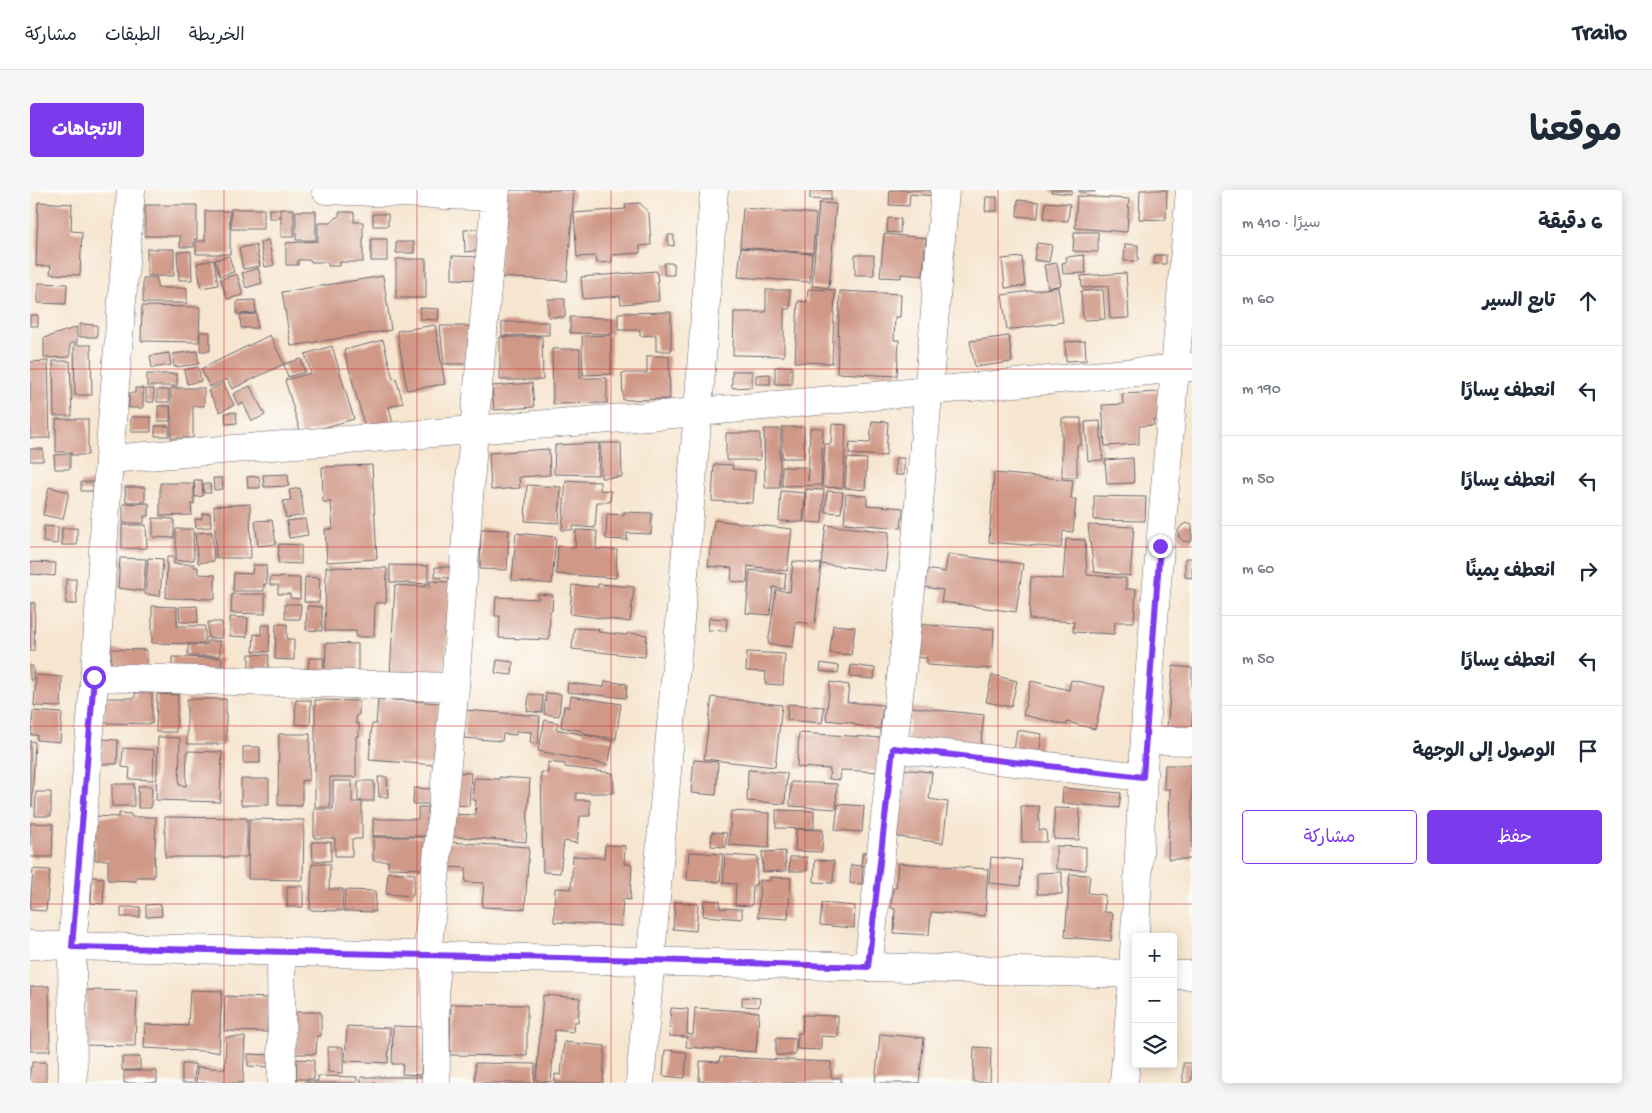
<!DOCTYPE html>
<html lang="ar">
<head>
<meta charset="utf-8">
<style>
  body { margin:0; font-family:"Gochi Hand","Playpen Sans Arabic",sans-serif; background:#f6f6f7; color:#1f2937; direction:rtl }
  .controls { position:absolute; right:15px; bottom:15px; display:grid; overflow:hidden; border-radius:5px; box-shadow:0 2px 12px #0003 }
  .controls button { width:45px; height:45px; display:grid; place-items:center; padding:0; border:0; border-bottom:1px solid #e0e1e3; background:#fff; color:#1f2937; font:25px sans-serif }
  .stop { position:absolute; width:15px; height:15px; margin:-11px; border:4px solid #7c3aed; border-radius:50%; background:#fff }
  .stop.end { background:#7c3aed; border-color:#fff; box-shadow:0 1px 5px #0008 }
  .list { margin:0; padding:0; list-style:none }
  h2 { display:flex; justify-content:space-between; align-items:center; height:65px; margin:0; padding:0 20px; font-size:21px }
  h2 small { font-size:16px; font-weight:400; color:#747a83 }
  .list li { display:grid; grid-template-columns:32px 1fr auto; gap:15px; align-items:center; box-sizing:border-box; height:90px; padding:0 20px; border-top:1px solid #e0e1e3 }
  .list b { display:block; font-size:19px; white-space:nowrap }
  .list em { font-size:16px; font-style:normal; color:#747a83 }
  .actions { display:flex; gap:10px; padding:15px 20px }
  .actions a { flex:1; padding:11px 0; border:1px solid #7c3aed; border-radius:5px; text-align:center; font-size:18px; color:#7c3aed }
  .actions .main { background:#7c3aed; color:#fff }
  .icon { flex:none; width:28px; height:28px; fill:none; stroke:currentColor; stroke-width:2; stroke-linecap:round; stroke-linejoin:round }
  .map { position:relative; flex:none; width:1162px; height:893px; overflow:hidden; direction:ltr; border-radius:5px }
  header { display:flex; align-items:center; gap:30px; box-sizing:border-box; height:70px; padding:0 25px; background:#fff; border-bottom:1px solid #e0e1e3 }
  header strong { font-size:24px }
  nav { display:flex; gap:28px; margin-inline-start:auto; font-size:18px }
  .intro { display:flex; align-items:center; justify-content:space-between; box-sizing:border-box; height:120px; padding:0 30px }
  h1 { margin:0; font-size:35px }
  .button { padding:12px 22px; border-radius:5px; background:#7c3aed; color:#fff; font-size:18px; font-weight:700 }
  main { display:flex; gap:30px; padding:0 30px }
  aside { flex:1; background:#fff; border-radius:5px; box-shadow:0 2px 12px #0003 }
  .map>svg:first-child { display:block }
  .building { fill:#cf9887 }
  .lines { fill:none; stroke-linecap:round; stroke-linejoin:round }
  .minor-casing { stroke:#6c666f; stroke-width:29 }
  .tertiary-casing { stroke:#6c666f; stroke-width:29 }
  .minor { stroke:#fff; stroke-width:28 }
  .tertiary { stroke:#fff; stroke-width:28 }
  .route { stroke:#7c3aed; stroke-width:6 }
  .grid { fill:none; stroke:#d62828; stroke-width:1; stroke-opacity:0.55 }
</style>
</head>
<body>
<header>
<strong>Trailo</strong>
<nav><a>الخريطة</a><a>الطبقات</a><a>مشاركة</a></nav>
</header>
<div class="intro"><h1>موقعنا</h1><a class="button">الاتجاهات</a></div>
<main>
<aside>
<h2>6 دقيقة<small>سيرًا · 410 m</small></h2>
<ul class="list">
<li><svg class="icon" aria-label="ahead" viewBox="0 0 24 24"><path d="M12 20V5M6 11l6-6 6 6"/></svg><div><b>تابع السير</b></div><em>60 m</em></li>
<li><svg class="icon" aria-label="left" viewBox="0 0 24 24"><path d="M17 20v-9H6M10 6l-5 5 5 5"/></svg><div><b>انعطف يسارًا</b></div><em>190 m</em></li>
<li><svg class="icon" aria-label="left" viewBox="0 0 24 24"><path d="M17 20v-9H6M10 6l-5 5 5 5"/></svg><div><b>انعطف يسارًا</b></div><em>50 m</em></li>
<li><svg class="icon" aria-label="right" viewBox="0 0 24 24"><path d="M7 20v-9h11M14 6l5 5-5 5"/></svg><div><b>انعطف يمينًا</b></div><em>60 m</em></li>
<li><svg class="icon" aria-label="left" viewBox="0 0 24 24"><path d="M17 20v-9H6M10 6l-5 5 5 5"/></svg><div><b>انعطف يسارًا</b></div><em>50 m</em></li>
<li><svg class="icon" aria-label="arrive" viewBox="0 0 24 24"><path d="M6 21V4h12l-3 4 3 4H6"/></svg><div><b>الوصول إلى الوجهة</b></div></li>
</ul>
<div class="actions"><a class="main">حفظ</a><a>مشاركة</a></div>
</aside>
<div class="map">
<svg width="1162" height="893" viewBox="0 0 1162 893">
  <rect width="100%" height="100%" fill="#fdfcf7"/>
  <filter id="ink" filterUnits="userSpaceOnUse"><feTurbulence type="fractalNoise" baseFrequency=".02" numOctaves="2"/><feDisplacementMap in="SourceGraphic" scale="10" xChannelSelector="R" yChannelSelector="G"/><feConvolveMatrix kernelMatrix="1 2 1 2 8 2 1 2 1" color-interpolation-filters="sRGB"/></filter>
  <filter id="wash" filterUnits="userSpaceOnUse"><feTurbulence type="fractalNoise" baseFrequency=".0096" numOctaves="4" result="noise"/><feDisplacementMap in="SourceGraphic" scale="20" xChannelSelector="R" yChannelSelector="G"/><feGaussianBlur stdDeviation="1.12" result="paint"/><feColorMatrix in="noise" values="0 0 0 0 0 0 0 0 0 0 0 0 0 0 0 0 0 1.4 0 .05"/><feComposite in="paint" operator="in"/></filter>
  <g filter="url(#wash)">
    <rect width="100%" height="100%" fill="#f6e5cf"/>
    <g id="blocks">
      <path class="building" d="M474,0h70l-7,91 -69,-4z
        M780,0h21v10l-21,-1z
        M860,0h46v6l-26,-2 -1,12 -20,-1z
        M1021,0h21l-1,4 -20,-2z
        M1049,0h16v2h-16z
        M1110,0h27l-1,30 -27,-1z
        M1047,6l52,3 -2,33 -52,-4z
        M956,7h11v14h-12z
        M988,10l21,2 -1,16 -21,-2z
        M8,12l34,2 -1,27 11,1 -2,43 -30,-1 1,-8h-15z
        M1016,12l24,2 -2,17 -24,-2z
        M610,13l9,10 2,32 -11,1v7l-28,2v7l-15,1 -1,-7 -19,1 -3,-44 52,-4 -1,-5z
        M789,13l17,1 -7,84 -17,-2z
        M115,15h52v34h-3v8h-14v-11h-35z
        M713,18l73,6 -3,39 -73,-6z
        M201,19h33v20h-33z
        M239,19h11v9h-11z
        M251,19h13v28h-13z
        M175,21h25v43h-34v-13h9z
        M266,21h20v29h-20z
        M309,22h15v10h9v40h-23v4h-12v-4h-17v-2h-13v5h-12v-22l32,-2v-18h13l8,-8z
        M343,24h15v12h-15z
        M858,28l13,1 -1,14 -13,-1z
        M451,39l1,21 -17,2 -1,-22z
        M1044,42h24v20l-25,-1z
        M854,44l42,4 -3,38 -22,-2v4l-21,-1z
        M638,45h6v11l-6,-1z
        M341,49h16v22h-16z
        M238,50l6,25 -9,2 -5,-24z
        M366,52h18v11h-18z
        M1007,53l15,2 -3,17 -15,-2z
        M1095,54l13,1v16h-14z
        M226,55l4,21 -17,3 -4,-21z
        M711,58l71,6 -2,28 -72,-5z
        M117,59h27v27h-27z
        M161,61l1,29h-13l-2,-28z
        M825,65h19v20h-19z
        M1054,65l2,18 -23,1 -1,-11 5,-1 -1,-5z
        M1125,65h11v9h-12z
        M199,66l5,16 -14,4 -5,-16z
        M422,66l28,1v23l-28,-1z
        M992,67l3,29 -20,2 -3,-29z
        M366,69h30v39h-30z
        M184,70l4,25 -17,3 -4,-25z
        M634,73h10v12h-10z
        M1027,73l4,22 -13,3 -4,-23z
        M228,78l4,15 -16,5 -4,-15z
        M627,81l2,30 -38,3 -1,-8 -37,3 -2,-22z
        M1096,83l3,45 -19,1 -2,-33 -26,2 -1,-12z
        M207,84l6,21 -16,4 -6,-20z
        M353,86l8,54 -100,16 -9,-54z
        M113,88h14v10h30v15h-44z
        M8,93l29,1 -1,20 -28,-1z
        M1028,97l5,35 -56,8 -5,-35z
        M778,99l27,1 -3,73 -37,-1 3,-61 9,1z
        M736,100h24v19h-6v47l-51,-1 1,-43h32z
        M1073,100l2,29 -22,1 -2,-29z
        M810,101l61,3 -1,23h-5l-1,23h5l-2,36 -60,-3z
        M518,109h17v18h-17z
        M225,110l1,13 -19,1v-13z
        M112,116l58,1 -1,35 -58,-1z
        M390,118l19,1 -1,11 -18,-1z
        M641,122v39h-15v-16l-16,1v-6h-22v-17z
        M227,124v14h-16l-1,-13z
        M0,125h8v11h-8z
        M540,127l42,1v16l-42,-1z
        M472,132h47v13l-47,1z
        M50,134l17,1v12h-17z
        M405,135l10,59 -38,6 -10,-59z
        M410,136h35l-2,38h-29z
        M47,137v16h-7v14l-26,1v-20z
        M170,142h10v19h-10z
        M240,145l14,29 -52,25 -5,-10 -17,8 -9,-18z
        M581,145v39l-28,1 -1,-39z
        M979,146l3,26 -37,5 -5,-26z
        M470,147h42l1,43h-43z
        M353,150l10,39 3,-1 7,25 -14,4 4,17 -27,7 -22,-81z
        M1055,151l1,19 -20,1 -1,-19z
        M44,155h17l1,50h-17z
        M302,156l22,73 -53,15 -16,-54 26,-7 -6,-19z
        M522,159h28v29h27v25l-54,1z
        M167,161l2,13 -25,3 -1,-13z
        M139,163l2,12 -19,3 -2,-12z
        M617,166h22l1,43 -47,1 -1,-27h25z
        M271,169l4,13 -17,5 -4,-13z
        M18,171l2,77h-20v-76z
        M23,171h17l2,55h-18z
        M762,176v18h-17v-17z
        M168,177l3,14 -14,3 -3,-14z
        M702,181h20v16l-20,1z
        M117,184h30v12h-30z
        M740,184v10h-14v-9z
        M193,193l11,22 -14,7 -12,-21z
        M502,193l2,24 -40,3 -2,-24z
        M220,196l15,29 -13,6 -9,-18 -5,2 -5,-11z
        M105,198h8v20h-14v-15h6z
        M141,198h33v18h-11v32h-22z
        M116,199h8v13h-8z
        M127,200h12v12h-12z
        M1131,202l1,27 -9,1 1,5 -15,1v18l-34,2 -3,-41 21,-1 -1,-10z
        M128,216h12v15h-12z
        M206,222l1,11 -11,1 -1,-11z
        M101,227h20v15h-20z
        M1032,228h19v27h-4v32h-15z
        M26,229h32v36h-17v-3h-15z
        M842,231l16,1 -2,34 -37,-2 1,-12 20,1z
        M1070,231l3,39 -15,1 -3,-39z
        M802,234l14,1 -3,63 -21,-1 3,-43h6z
        M125,236h14v10h-14z
        M752,237h22v31h-22z
        M780,238h13l-2,57 -39,1v-19h26v14z
        M734,239h16v59h-15z
        M696,243h34v27h-34z
        M569,253l-1,32 -44,-1 1,-29z
        M570,253h21l1,34 -21,1z
        M0,259h13v12h-13z
        M519,259l1,26 -31,2 1,11 -29,2 -2,-37z
        M40,264v15h-15l-1,-14z
        M817,268l20,1 -2,31 -20,-2z
        M865,268h9v17h-9z
        M1103,268l1,25 -27,1 -2,-24z
        M684,274l19,1 -1,4 23,2 -2,32 -41,-2z
        M342,275l5,94 -50,3 -2,-33h8l-2,-27h-8l-1,-35z
        M964,283l79,7 -2,19h5l-3,33 -10,-1 -2,17 -72,-6z
        M258,284l1,12 -25,1 -1,-12z
        M229,286l1,12h-12l-1,-11z
        M183,288h9l1,11 -9,1z
        M164,290h8l1,16 -8,1z
        M536,290l34,2v8l11,1 -1,11h-13l-2,26 -22,-2 -1,4h-10z
        M51,292h12v9h-12z
        M130,293h34v21h-3l1,11 -32,1z
        M173,294h7l1,9h-7z
        M497,295l34,2 -2,36 -34,-2z
        M19,297l20,5 -6,27 -20,-4z
        M95,297h20v15h-19z
        M270,298l4,27 -18,3 -3,-17 8,-1 -2,-10z
        M776,299l18,1 -2,33 -17,-1z
        M751,301l24,2 -2,29 -24,-1z
        M797,301l16,1 -2,21 -16,-1z
        M816,304l21,2v9l36,3 -2,20 -57,-5z
        M1064,306l52,1 -1,24 -51,-1z
        M119,313v13h-5v7h-21v-19z
        M220,314l1,54h-35l-2,-52z
        M594,322l28,1 -1,21 -24,-1v7l-21,-1 1,-25 17,1z
        M180,323l1,14 -15,1 -1,-9h7v-5z
        M123,328l21,1v19l-21,-1z
        M275,329l3,16 -19,3 -2,-17z
        M242,330l4,24 -18,2 -3,-25z
        M684,330l78,9 -5,42 -39,-5 -1,17 -16,-2 1,-13 -24,-2z
        M1156,333l6,2v16l-3,1 -6,-1 -4,-4 -1,-6 3,-5z
        M92,335h24l1,23 -25,1z
        M796,335l63,7 -4,39 -64,-7z
        M1058,335l46,2 -4,49 -36,-4z
        M14,336l14,1 -1,17 -14,-2z
        M32,338h15v17h-15z
        M146,339h17l1,31 -18,1z
        M451,339l28,1 -2,40 -27,-1z
        M546,340l21,1 -1,18 21,1 -1,28 -60,-4 2,-28 17,2z
        M182,342l2,29 -16,2 -3,-30z
        M486,343l40,4 -4,47 -40,-4z
        M1036,349l19,1 2,35 39,3v11h10l-2,33h-19l-1,12 -41,-2 1,-10 -45,-3 2,-42 32,2z
        M249,354l22,1v19l-23,-1z
        M918,364l75,10 -7,48 -75,-10 2,-12 -20,-3 2,-18 20,3z
        M137,367h7v7h20v3h4v7l17,1v24l-49,-1z
        M90,368l26,1 -3,32 -25,-3z
        M118,368l15,1 -3,37 -15,-2z
        M1155,368h7v20l-7,-1z
        M763,371l28,3 -6,60 -19,-2 -3,25 -25,-3 8,-54 14,2z
        M0,372l26,1 -1,13 -25,-2z
        M223,375h13l1,19h-3v7h-31l1,-18 18,1z
        M360,375l38,1v18l-38,-2z
        M296,377l61,1 -1,35h-11l-1,34h-18v-6h-31z
        M405,377h15v11l-15,-1z
        M720,380l36,4 -2,15 -11,-2 -3,28 -24,-2z
        M240,387l30,1v21l-10,-1v-4h-12v-9h-8z
        M275,387l15,1 -1,24h-15z
        M36,389h10l1,25h-11z
        M400,391l20,1 -5,96 -55,-3 5,-90 35,2z
        M568,394l36,3 -4,35 -60,-8 2,-29 26,2z
        M202,404h33v20l-34,-1z
        M508,404l15,1 -1,16h-2l-1,29 -50,-2 1,-22h-5l1,-19 42,2z
        M0,413h5l-1,48h-4z
        M255,414h16l-1,15h-15z
        M122,416l25,1v19h28v18l-53,-1z
        M167,416l1,16h-18l-1,-15z
        M277,416l15,1v24l-16,-1z
        M200,427l18,1 -1,19 -17,-1z
        M679,428l18,1 -1,12 -18,-1z
        M178,432h14v16h-14z
        M246,434h11v15h7v21l-19,-1z
        M883,434l81,5 -2,40 -65,-4v-7l-16,-1z
        M231,435h9l-1,27 -16,-1 1,-17 7,1z
        M803,435l22,2 -4,28 -21,-2z
        M544,438l25,1 -1,3 29,3 1,-2 19,2 -2,22 -73,-8z
        M177,451h13v15h-32v-11h19z
        M296,453l32,1v28l-33,-1z
        M81,459l36,1v17l-36,-1z
        M717,462l38,2 -2,31 -18,-1 1,-12 -20,-1z
        M219,464l20,1 -1,18h-19z
        M142,467l50,1 -1,14 -49,-2z
        M279,468h15l-1,15h-15z
        M467,470l16,2 -1,13 -17,-2z
        M791,473l18,3 -1,7 -18,-2z
        M821,475l24,3 -1,11 -24,-2z
        M0,476h3v14h-3z
        M1143,476l19,2v72l-26,-3z
        M6,485l26,2 -1,30 -27,-1z
        M962,485l25,6 -6,26 -25,-5z
        M1041,490l34,7 -10,42 -28,-7v3l-44,-10 8,-34 38,9z
        M575,491l22,3 -1,14 -59,-6 1,-9 36,4z
        M800,492l19,3 -2,17 36,3 -3,24 -26,-4v-2l-28,-3z
        M105,503h17v31l-48,-1 1,-25h30z
        M516,503l15,1 -2,22 -15,-2z
        M127,504l21,1 -2,37h-20z
        M499,504l14,2 -1,17 -15,-2z
        M541,506l50,8 -5,35 -33,-5v-3l-22,-4 3,-21 5,1z
        M682,507l70,8 -7,62 -71,-8z
        M157,509h39v45h-39z
        M348,509l62,4 -4,62 -67,-5 3,-36h4z
        M266,510h15l-1,25 -15,-1z
        M285,510l44,1v14h-3v9h3v12h-3v41h-26v30h-15z
        M758,514l36,3 -2,16 -35,-3z
        M881,517l73,8 -4,37 -73,-8z
        M435,520l75,6 -2,28 -8,-1 1,-11 -15,-1v4l-13,-1 -1,7 -38,-3z
        M3,521l29,2 -2,29 -23,-2v-5h-6z
        M515,530l13,3 -2,6 57,12 -5,24 -70,-14z
        M987,540l25,4 -4,28 -25,-4z
        M769,543l85,5 -2,34 -41,-2 -1,10 -11,-1 1,-10 -33,-2z
        M249,544h31l-1,47 -7,-1v26l-24,-1z
        M128,547l22,1 -1,47 7,1 1,-35 35,1 -2,50 -64,-2z
        M73,549l15,1 -1,24h-16z
        M0,551l5,1 -3,64h-2z
        M213,557h17v16h-17z
        M93,558l31,2 -1,30 -24,-1 1,-11 -8,-1z
        M664,570l24,2 -2,33 -25,-2z
        M518,572l17,2v3l48,6 1,20h-38v7h14v16h-10l-3,27 -13,-2 -4,32 -17,-1 -2,-100 7,1z
        M1135,575h27v94h-24l2,-70h-6z
        M870,579l32,3 -3,27 19,3 -5,41 -51,-7z
        M718,580l39,3 -2,31 -38,-3z
        M424,582l17,1 -2,33 -17,-1z
        M348,587h9l1,20h-9z
        M469,587l31,2 -4,63 -79,-6 2,-22 26,1 1,-15h-4l2,-22 25,1z
        M211,589h28v26h-28z
        M303,591h19v21h10v37h-10v17h-17v-18h-21v-29h19z
        M328,591h16v20h-16z
        M761,592l46,2 -1,25 -46,-3z
        M82,594h22v22h-22z
        M108,596h14l-1,22h-13z
        M384,598l17,1 -1,15h-17z
        M1033,598l58,5 -2,15 -57,-5z
        M6,602h15v24h-16z
        M808,614l26,2 -2,26 -27,-2z
        M991,616h18v24h7l1,12h-25z
        M388,617h13v29h-58v-17h45z
        M1024,618l26,1 -1,31 -25,-1z
        M746,620l38,1v18l-38,-1z
        M701,621l39,2 -1,35 -40,-3z
        M89,623l12,1v3h25l-2,60h-18v4l-28,-1v-20h-13v-24l-4,-20 28,1z
        M135,627l82,1v39h-82z
        M219,629l55,1 -1,60 -55,-1z
        M0,633l23,1 -1,33h-22z
        M766,639l27,1 -1,22 -27,-1z
        M682,642l15,1 -1,14 -15,-1z
        M343,647h53v32l-38,-1v-7h-15z
        M282,652h19v19h-18z
        M416,652l83,5 -4,62 -43,-2 2,-24 -19,-1 1,-14 -22,-1z
        M575,655l20,1 -1,18h8l-2,36 -7,-1 -2,27 -67,-4 1,-34 16,1 2,-33 31,2z
        M1026,656l30,1v23l-30,-1z
        M755,661l1,20 -23,1 -1,-20z
        M659,662l34,2 -3,28 -33,-2z
        M833,662l10,1 -1,13 -11,-1z
        M695,665l33,2 -2,28h-3l-1,21 -17,-1 1,-21 -13,-1z
        M760,667h17v14h-18z
        M961,667l31,3 -2,26 -31,-3z
        M785,670l19,1 -1,22 -19,-1z
        M868,673l90,6 -3,47 -54,-4 -2,23 -35,-2 1,-24 -4,-1 2,-20h3z
        M282,674h18l-1,25h14l-1,22 -32,-1z
        M821,675l12,1 -1,18 -12,-1z
        M3,679l17,1 -4,41 -16,-1z
        M358,682l27,2 -2,22 -27,-2z
        M1032,682v22h-25v-21z
        M1040,684l20,1 -2,18 17,2 -1,17 9,1 -2,28 -46,-4z
        M62,687l12,1 -1,26 -12,-1z
        M740,687l21,1 -3,41 -30,-2 2,-37 10,1z
        M257,696h16v21h-16z
        M315,700l31,1 -1,21 -31,-1z
        M674,710l16,1v7l22,1v10l-39,-3z
        M645,712l23,2 -2,27 -23,-2z
        M792,713l33,3 -1,22 -34,-3z
        M131,714l1,12 -16,1v-12z
        M91,717h19v10h-19z
        M19,796l1,65h-20v-64z
        M56,800l51,1 -2,55 -51,-1z
        M160,800l32,1 -3,61 -75,-4 1,-24 43,2z
        M513,805l37,3 -2,24h-4l-1,10 -18,-2 -4,52 -15,-1z
        M195,806l43,2 -1,34 -43,-1z
        M712,807l18,1 -1,9 -17,-1z
        M421,814l76,1v51l-77,-1z
        M641,818l17,1 -1,25 6,1 2,-27 64,4 -3,40 -70,-5 1,-10 -18,-1z
        M266,822h25v24h-4l-1,18h-21z
        M773,825l35,1v21l-17,-1v14l-24,-1 1,-16h4z
        M317,836l43,2 -2,35 -43,-2z
        M363,836l30,1 -2,48 -19,-1 1,-10h-11z
        M850,844l44,4 -5,45h-44z
        M196,847h19l-2,46h-47l1,-16 28,2z
        M746,848l20,1 -1,16h-19z
        M534,852l41,4 -2,37h-48v-9l6,1z
        M298,857h15v26l-15,-1z
        M944,857l17,1 -1,34h-17z
        M635,860l22,2 -2,26 -22,-2z
        M218,864l23,1 -1,12 -22,-1z
        M92,867h18v13h-18z
        M690,867l111,5v16h10v5h-122v-1l-20,-1 1,-20 19,1z
        M267,869l17,1v19h-18z
        M2,872h14v21h-16v-16h2z
        M445,873l60,1 -1,19h-59z
        M1153,873h9v20h-9z
        M152,874h13l-1,19h-12z
        M94,881h33v12h-33z
        M288,886l39,1v6h-53l1,-2h13z
        M331,887h62v6h-62z"/>
    </g>
  </g>
  <g filter="url(#ink)">
    <use href="#blocks" fill-opacity="0" stroke="#6c666f" stroke-width="1"/>
    <g class="lines">
      <defs>
        <path id="minor" d="M296,0l169,7
          M79,269l589,-47 494,-45
          M65,487l360,10
          M1115,550l47,1
          M863,558l250,29
          M251,762l1,131
          M397,765l28,-268 19,-257 22,-240
          M405,765l1,128
          M838,777l46,-403 31,-374
          M43,893l-1,-136 24,-288 13,-200 22,-269
          M610,893l58,-671 16,-222
          M1094,893l9,-109 13,-260 44,-524"/>
        <path id="tertiary" d="M0,755l1106,29
          M1143,785h19"/>
      </defs>
      <use href="#minor" class="minor-casing"/>
      <use href="#tertiary" class="tertiary-casing"/>
      <use href="#minor" class="minor"/>
      <use href="#tertiary" class="tertiary"/>
    </g>
  </g>
  <g class="lines" filter="url(#ink)">
    <path class="route" d="M64,487l-22,270 579,13 217,7 25,-219 250,29 17,-231"/>
  </g>
  <path class="grid" d="M194,0v893M387,0v893M581,0v893M775,0v893M968,0v893M0,179h1162M0,357h1162M0,536h1162M0,714h1162"/>
</svg>
<div class="controls">
<button>+</button>
<button>−</button>
<button><svg class="icon" aria-label="layers" viewBox="0 0 24 24"><path d="M12 4l9 5-9 5-9-5zM3 14l9 5 9-5"/></svg></button>
</div>
<div class="stop" style="left:64px;top:487px"></div>
<div class="stop end" style="left:1130px;top:356px"></div>
</div>
</main>
</body>
</html>
